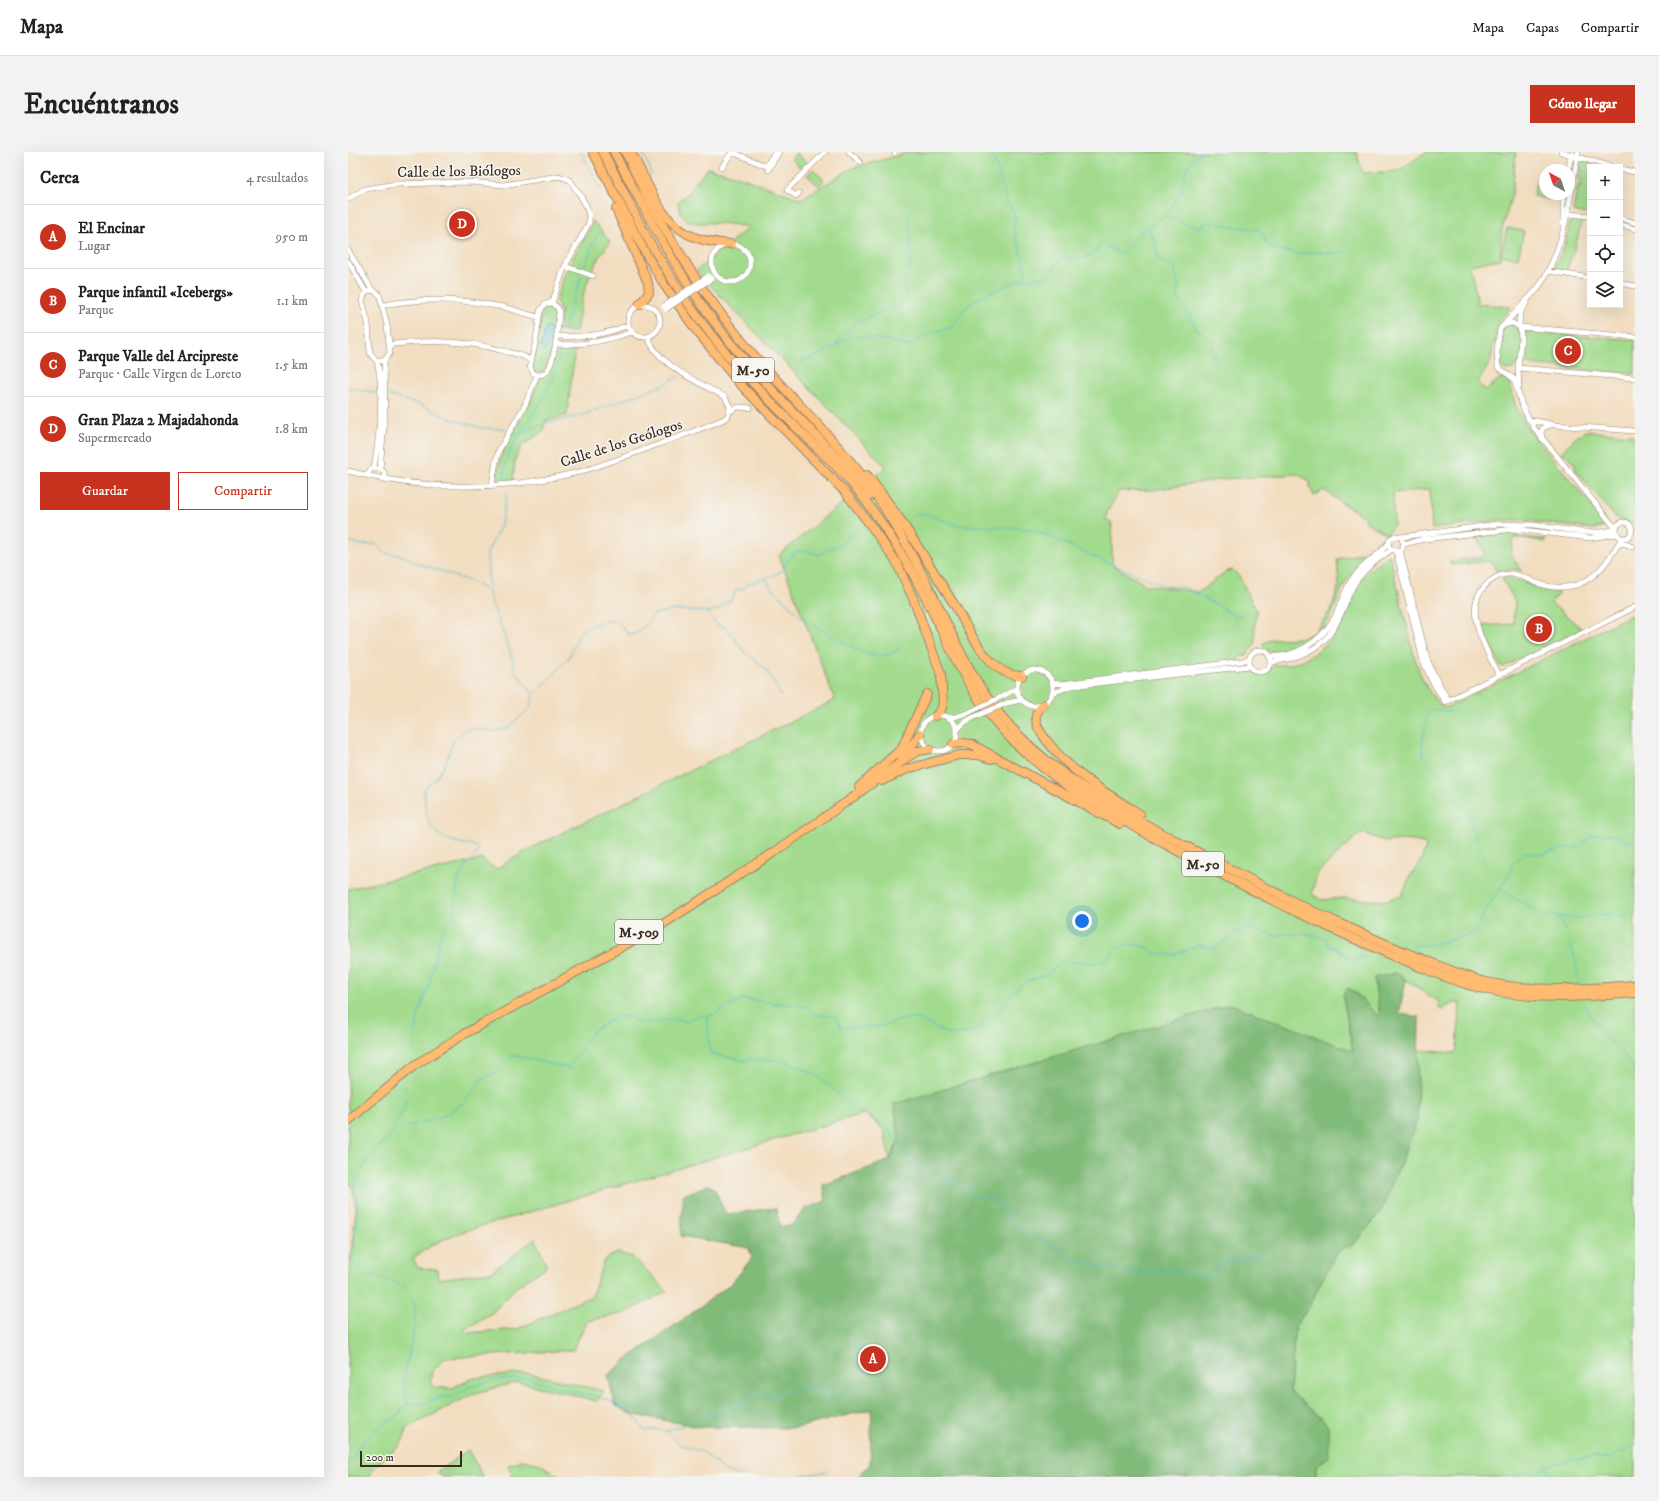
<!DOCTYPE html>
<html lang="es">
<head>
<meta charset="utf-8">
<style>
  body { margin:0; font-family:"IM FELL DW Pica",serif; background:#f2f2f2; color:#222 }
  .controls { position:absolute; right:12px; top:12px; display:grid; overflow:hidden; border-radius:0px; box-shadow:0 4px 16px #0002 }
  .controls button { width:36px; height:36px; display:grid; place-items:center; padding:0; border:0; border-bottom:1px solid #e0e0e0; background:#fff; color:#222; font:20px sans-serif }
  .compass { position:absolute; left:1191px; top:12px; width:36px; height:36px; border-radius:50%; background:#fff; box-shadow:0 4px 16px #0002; rotate:320deg }
  .scale { position:absolute; left:12px; bottom:10px; width:102px; box-sizing:border-box; padding-left:4px; border:2px solid #3b2a1e; border-top:0; font-size:11px; line-height:14px; white-space:nowrap; color:#3b2a1e; -webkit-text-stroke:3px #f6f6f2; paint-order:stroke }
  .you { position:absolute; left:734px; top:769px; width:14px; height:14px; margin:-10px; border:3px solid #fff; border-radius:50%; background:#1a73e8; box-shadow:0 0 0 6px #1a73e833 }
  .badge { display:grid; place-items:center; width:26px; height:26px; border-radius:50%; background:#c8321e; color:#fff; font-size:13px; font-weight:700 }
  .pin { position:absolute; translate:-50% -50%; border:2px solid #fff; box-shadow:0 1px 4px #0006 }
  .list { margin:0; padding:0; list-style:none }
  h2 { display:flex; justify-content:space-between; align-items:center; height:52px; margin:0; padding:0 16px; font-size:17px }
  h2 small { font-size:13px; font-weight:400; color:#767676 }
  .list li { display:grid; grid-template-columns:26px 1fr auto; gap:12px; align-items:center; box-sizing:border-box; height:64px; padding:0 16px; border-top:1px solid #e0e0e0 }
  .list b { display:block; font-size:15px; white-space:nowrap }
  .list p { margin:0; font-size:13px; white-space:nowrap; color:#767676 }
  .list em { font-size:13px; font-style:normal; color:#767676 }
  .actions { display:flex; gap:8px; padding:12px 16px }
  .actions a { flex:1; padding:9px 0; border:1px solid #c8321e; border-radius:0px; text-align:center; font-size:14px; color:#c8321e }
  .actions .main { background:#c8321e; color:#fff }
  .icon { flex:none; width:22px; height:22px; fill:none; stroke:currentColor; stroke-width:2; stroke-linecap:round; stroke-linejoin:round }
  .map { position:relative; flex:none; width:1287px; height:1325px; overflow:hidden; border-radius:0px }
  header { display:flex; align-items:center; gap:24px; box-sizing:border-box; height:56px; padding:0 20px; background:#fff; border-bottom:1px solid #e0e0e0 }
  header strong { font-size:19px }
  nav { display:flex; gap:22px; margin-inline-start:auto; font-size:14px }
  .intro { display:flex; align-items:center; justify-content:space-between; box-sizing:border-box; height:96px; padding:0 24px }
  h1 { margin:0; font-size:28px }
  .button { padding:10px 18px; border-radius:0px; background:#c8321e; color:#fff; font-size:14px; font-weight:700 }
  main { display:flex; gap:24px; padding:0 24px }
  aside { flex:1; background:#fff; border-radius:0px; box-shadow:0 4px 16px #0002 }
  .map>svg:first-child { display:block }
  .green { fill:#a2db8e; stroke:#6e8256; fill-rule:evenodd }
  .forest { fill:#81bb79; stroke:#5e724c }
  .water { fill:#51bccc; stroke:#467375 }
  .lines { fill:none; stroke-linecap:round; stroke-linejoin:round }
  .stream { stroke:#51bccc; stroke-width:1 }
  .minor-casing { stroke:#96846f; stroke-width:6 }
  .highway-casing { stroke:#96846f; stroke-width:10 }
  .minor { stroke:#fff; stroke-width:5 }
  .highway { stroke:#febb71; stroke-width:8 }
  .minor-bridge-casing { stroke:#96846f; stroke-width:6; stroke-linecap:butt }
  .minor-bridge { stroke:#fff; stroke-width:5 }
  .labels { text-anchor:middle; stroke-width:3; stroke-linejoin:round; paint-order:stroke }
  .shield { fill:#f6f6f2; stroke:#73675e; stroke-width:1 }
  .shield-label { font-size:14px; font-weight:bold; fill:#3b2a1e }
  .street-label { font-size:15px; fill:#3b2a1e; stroke:#f6f6f2 }
</style>
</head>
<body>
<header>
<strong>Mapa</strong>
<nav><a>Mapa</a><a>Capas</a><a>Compartir</a></nav>
</header>
<div class="intro"><h1>Encuéntranos</h1><a class="button">Cómo llegar</a></div>
<main>
<aside>
<h2>Cerca<small>4 resultados</small></h2>
<ul class="list">
<li><span class="badge">A</span><div><b>El Encinar</b><p>Lugar</p></div><em>950 m</em></li>
<li><span class="badge">B</span><div><b>Parque infantil «Icebergs»</b><p>Parque</p></div><em>1.1 km</em></li>
<li><span class="badge">C</span><div><b>Parque Valle del Arcipreste</b><p>Parque · Calle Virgen de Loreto</p></div><em>1.5 km</em></li>
<li><span class="badge">D</span><div><b>Gran Plaza 2 Majadahonda</b><p>Supermercado</p></div><em>1.8 km</em></li>
</ul>
<div class="actions"><a class="main">Guardar</a><a>Compartir</a></div>
</aside>
<div class="map">
<svg width="1287" height="1325" viewBox="0 0 1287 1325">
  <rect width="100%" height="100%" fill="#f6f6f2"/>
  <filter id="ink" filterUnits="userSpaceOnUse"><feTurbulence type="fractalNoise" baseFrequency=".025" numOctaves="2"/><feDisplacementMap in="SourceGraphic" scale="8" xChannelSelector="R" yChannelSelector="G"/><feConvolveMatrix kernelMatrix="1 2 1 2 8 2 1 2 1" color-interpolation-filters="sRGB"/></filter>
  <filter id="wash" filterUnits="userSpaceOnUse"><feTurbulence type="fractalNoise" baseFrequency=".012" numOctaves="4" result="noise"/><feDisplacementMap in="SourceGraphic" scale="16" xChannelSelector="R" yChannelSelector="G"/><feGaussianBlur stdDeviation="0.9" result="paint"/><feColorMatrix in="noise" values="0 0 0 0 0 0 0 0 0 0 0 0 0 0 0 0 0 1.4 0 .05"/><feComposite in="paint" operator="in"/></filter>
  <g filter="url(#wash)">
    <rect width="100%" height="100%" fill="#f2ddc0"/>
    <path class="green" d="M563,0h445l7,21 33,-2 7,-3 23,-16h90l-4,42 -10,35 -2,30 -30,6 8,39 33,3 -12,16 -3,10 -6,30 -12,19 8,9 13,-12 7,-1 4,5 5,21 13,25 80,96 -14,4 -74,-9h-18l-70,9 -2,-40 -37,4 1,33c-2,2 -4,4 -6,7 -3,4 -3,10 -7,13 -11,10 -22,18 -31,30 -8,9 -11,21 -16,33 -8,22 -28,38 -52,42 -9,2 -15,2 -20,-7l10,-5 31,-1 12,-6 16,-23 8,-24 -2,-26 29,-7 21,-18 -23,-13 2,-3 -24,-15 -18,-13 -10,6 -4,-9v-5l-12,-8 -74,5 -72,11 -33,1 -12,21 -1,7 6,5v41l34,20 53,7 28,-21 6,-1 6,6 18,36 -2,11v20l-8,12 -9,2v13l9,-1 12,5 9,-2 6,-7c4,0 9,0 13,0 22,-4 44,-21 55,-41 5,-9 7,-19 10,-29 6,-16 23,-31 37,-40l1,1c5,21 10,42 15,63 8,30 13,68 39,89l4,-1 187,-94v864h-319c-2,-5 10,-43 12,-52l-38,-34 5,-64 15,-22 17,-35 10,-17 8,-6 8,-2 27,-32 37,-92 1,-71 35,3 4,-3 3,-47h-6l-13,7 -2,-3v-5l-43,-29 -22,5 6,38 -4,-1c-9,-9 -17,-22 -28,-27l-4,4 -1,5 10,55 -459,52 5,34 -9,22 -6,-29 -18,-18 -411,121 -23,11 -19,13 5,10 19,1 1,10 53,-7 44,-33 12,27 -32,22 -22,24 -29,18 3,3 50,-4 75,-33 12,-36 13,-7 16,4 34,34 -42,22 -38,8 -14,29 -128,8 -13,14 -2,10 5,6h17l22,-10 54,-5 76,18 -7,10 -78,-19 -44,11 -68,35 -3,10 -5,8 -24,20 -5,11h-22v-197l8,-72 -4,-24h-4v-295l135,-30 5,5 8,5 33,-20 306,-149 -56,-145 107,-88 -190,-196 53,-44c-11,-2 -23,-4 -35,-4 -18,0 -33,3 -36,-20l5,-6 6,-4 2,-5 17,-20 26,7 67,24 51,-31zM1016,681l22,9 14,-2 15,1 12,3 -5,14 -14,22 -6,16 -20,5 -39,-3 -22,2 -9,-6 5,-21 40,-37z
      M448,1l12,11 -5,6 -12,-11z
      M1235,9l18,6h-11v47l-17,-2 5,-27 3,1 1,-4 -3,-1 2,-12 -2,-3 1,-4z
      M465,17l11,11 -5,6 -12,-11z
      M1189,26l8,1v15h6l-1,6 -17,-4z
      M1223,66l11,1 -7,29 -9,23 -11,-1 -1,-2 10,-20z
      M245,69l17,21c-22,27 -29,56 -34,90l-17,-1 2,-21 -5,-9 10,-30 5,-6 -1,-2 19,-33z
      M1159,76l17,3 -6,27 -17,-3z
      M201,153l6,2c5,12 -3,55 -12,65l-5,1 -5,-3 -1,-7 10,-51 2,-4z
      M1160,172l8,2 3,5 116,9v34l-118,-11 -4,6 -7,1 -6,-4 -1,-5 3,-30z
      M209,196l18,2 -8,65 -22,6 -2,10 -21,15 -7,13 -2,21 -14,1 -2,-2 3,-19 5,-15 22,-36 13,-31 9,-6z
      M1237,279l47,4 3,3v83l-3,2 -15,-4 -43,-51 2,-2 -11,-13 -2,2 -2,-3 13,-13z
      M1167,380v5l31,2 -1,3 -21,-4h-10l-3,17 11,16 -9,-2 -16,3 -7,-11 -39,4 -1,-4 31,-4 5,-3 -11,-18z
      M1162,426l12,3 15,6 21,5v2l-7,9 31,26 -51,26 -10,3 -18,9 -3,-2 -19,-39 32,-2 2,-23 -13,-22z
      M120,1298l15,27h-41l-5,-5z
      M174,1308l18,4 20,13h-50l3,-2 -5,-10z"/>
    <path class="forest" d="M1048,821l10,7 -7,34 20,3 -2,104 -8,22 -29,70 -27,32 -8,2 -8,6 -10,17 -17,35 -15,22 -5,64 38,34 1,32c-7,5 -16,10 -13,20h-458l12,-13 2,-55 -76,19 -96,-1 -70,-13 -15,-9 -7,-30 20,-17 67,-47 38,-29 19,-24 -3,-10 -68,-12 2,-41 25,-10 6,3 12,26 50,-6 4,18h11l14,-17 21,-8 -3,-16 67,-25 9,-22 -5,-34 337,-100 122,47 -10,-54 1,-5 4,-4 2,1 14,12 12,14 4,1 -6,-38z"/>
    <path class="water" d="M199,174l4,3 -3,19 -4,3 -3,-4 4,-19z"/>
    <g class="lines">
      <path class="stream" d="M233,0l20,38
        M294,0l8,16 1,6 -3,5
        M645,5l8,23 5,22 4,4 5,11 -1,12 13,48
        M818,65l33,11 9,-6h4l19,5 25,2 6,4 4,10 7,6 27,5 9,-2 28,1 13,-3
        M799,76l9,15 1,14 3,3 14,7 4,18v13l15,23 2,8c17,5 19,24 21,40
        M236,117l8,-24 8,-13
        M215,179l18,-55
        M486,194l19,-21 5,-4 36,-14 6,-4 6,-11 -3,-9c10,-12 8,-26 7,-40 -1,-4 0,-8 0,-13 0,-7 -3,-11 -1,-18
        M452,210l23,-9 29,-17 30,3 26,7 25,-14 18,-4 15,-20 12,-10 43,-19 21,-2 7,-3 12,-15c21,0 25,2 41,-15l19,10c10,-7 11,-14 18,-21 11,-9 24,-12 31,-24 5,-7 9,-14 12,-22 4,-16 4,-27 21,-35
        M0,235l28,6
        M40,243l33,10 30,14 31,9 23,1
        M166,280l6,2
        M174,280l24,-9 37,-8 78,-29 17,-9
        M156,327c-2,-29 28,-59 40,-83 7,-14 13,-30 16,-45
        M159,341l-6,32 -14,28 2,42 22,59 4,17 18,24
        M566,364l6,-3 13,3 23,9 64,3 17,3 69,31 59,24 19,1 47,26 5,4 8,-2
        M0,389l14,4 14,-1 10,9 19,3 10,6 62,22 5,4 6,2
        M418,427l5,8 34,34 56,31 16,4 14,-2 12,-8
        M360,460l7,11 13,7 18,24 7,4 14,13 14,25
        M186,543l34,-36 13,-28 14,-7 20,-4 5,4 8,10 6,1 12,-10 8,-11 22,-4 32,2 9,-2 14,-10 6,-11h6l4,-5 25,-8 12,-6 1,-6 10,-12 12,-1 12,4 10,-7 5,-1 11,-6 6,-7 9,-3
        M1107,561l-18,-3h-6l-3,5c-2,10 -6,22 -6,33 1,18 23,29 33,43 9,13 18,35 22,50
        M1136,702l3,6
        M1151,736c14,11 32,17 44,30l12,-3 4,2 6,14
        M1211,765l24,1 10,-3 15,-1 14,2 13,-4
        M1221,790l1,1
        M1066,793h16l42,-11 6,-6 6,-15 24,-37 5,-13 10,-10 19,1 24,-6 14,-1 11,-12 22,-1 16,9 6,-5
        M1223,794l5,17 2,16
        M1230,830l1,2
        M1238,855l9,15 21,27 8,5 11,18
        M360,865l1,30 2,6 30,7h40l34,14 12,9 23,23 39,24 5,9 9,5 13,21 30,16 14,3 10,8 11,5 13,2 22,26 6,3 9,8 11,2 14,10 27,15 33,5 10,5 25,-3h13l44,6c7,-4 10,-11 17,-14 3,-2 6,-1 9,-1 12,-1 21,-4 30,-10
        M67,887l3,-23 10,-28 12,-52 13,-20 5,-36 9,-16 9,-9 2,-6c-4,-5 -7,-4 -13,-5 -36,-6 -39,-22 -41,-55l12,-11 10,-15 7,-23 14,-11h15l10,3 16,-4 22,-20 3,-13
        M65,898l1,-4
        M57,938v-3
        M72,971l23,-7 21,-13 19,-25 12,-5 18,-18 58,14 -3,-1 24,-36 27,-17 25,8 36,-4 6,3c7,-4 13,-9 22,-5l35,-18 64,8 8,8 20,1 6,12 40,-2 28,-8 10,1 29,15 22,-1 29,-20 14,-20 14,-12 19,-6 16,-14 33,2 8,-2 19,-15 6,-1 17,1 10,7 19,2 26,-10 14,4 20,-16 13,-5 32,8 5,-2h20l21,4 3,8 7,2 17,11 14,-2
        M45,981l22,-9
        M59,1251l14,1 21,-7h12l15,-10 25,-7 33,-2 36,11 44,10 26,15 12,17 13,-2 8,2 13,13 24,8 21,19 20,6
        M318,1279l58,-19 36,-19 14,3 33,-9 15,5 22,4
        M0,1314l10,-18 16,-17 23,-15 10,-13c-1,-7 -3,-15 -3,-22 1,-22 23,-75 2,-92 -16,-12 -41,-11 -54,-26l6,-53 -3,-24 2,-7 14,-25 21,-20 2,-8 11,-17v-10
        M1197,1315l9,10
        M447,1325l33,-6
        M890,1325c0,-8 0,-17 -1,-25 -1,-14 -6,-30 9,-37
        M1162,1325l9,-4 17,-1 13,-7 35,-7 12,-2 17,2 7,-6h5l10,-9"/>
    </g>
  </g>
  <g filter="url(#ink)">
    <g class="lines">
      <defs>
        <path id="minor" d="M384,0l34,14 9,-14h-1
          M501,0l11,10
          M546,0l1,1
          M1213,0l51,15
          M374,15l10,-15
          M1272,17l15,3
          M420,18l11,-18
          M1220,18l4,-17
          M451,41l-3,3 -9,-6 38,-38
          M1215,42v29
          M0,47l17,-10 32,-5 74,-2 32,3 56,-9 11,4c8,13 21,27 19,43l-24,43 -13,37
          M1220,62l22,2
          M1272,66l15,5
          M1272,72l15,5
          M364 111a19 19 0 1 1 38 0a19 19 0 1 1-38 0Z
          M0,98l24,40
          M0,109l18,31
          M217,114l28,10
          M1200,119l42,7
          M1272,131l15,3
          M1190,136l-38,41 -3,21 1,17 16,12 8,27 12,22 78,96 4,3
          M24,138l6,3 2,4 7,28 3,28 -6,8 -8,-1 -6,-7 -2,-30 -6,-23 4,-8z
          M1188,139c29,-41 34,-91 42,-139
          M204,151l6,5 1,4c-1,13 -4,52 -13,60 -3,3 -5,3 -9,3l-4,-2 -3,-6 6,-27 4,-29 5,-7z
          M280 169a16 16 0 1 1 32 0a16 16 0 1 1-32 0Z
          M35,153c39,-7 76,-7 114,1 14,2 28,8 42,11
          M1156,173l8,-2 8,4
          M1171,175l1,-14 7,-11
          M1172,175l115,10
          M209,184c24,2 49,-1 71,-11
          M207,192c27,2 52,-3 77,-12
          M41,193c9,-2 18,-2 28,-3 31,-2 61,1 91,10 8,2 17,3 23,9
          M1170,216l117,10
          M1171,236l-1,-20 3,-29 -1,-12
          M382,259l8,-4 12,1
          M1180,267l26,6 81,6
          M1194,287l-1,-7 2,-4 8,-3
          M26,316c5,-31 11,-76 3,-107
          M32,317l5,-55 -1,-53
          M0,319c76,20 155,20 231,1 28,-8 56,-19 83,-29 21,-8 42,-15 62,-24l4,-3 2,-9 -5,-10c-25,-14 -68,-32 -77,-60
          M19,323l4,-6h9l4,3 2,8
          M144,333l4,-24 3,-11 26,-45 12,-30
          M1268 378a8 8 0 1 1 16 0a8 8 0 1 1-16 0Z
          M1053,385l3,7 -2,5 -6,2c-10,-2 -10,-12 0,-15l5,1 97,-13 35,1 50,7h19l14,-3
          M1056,392l20,-5 90,-10 76,9 26,-4
          M1270,393l5,-2 10,4
          M1052,398l27,109 8,18 14,24
          M1048,399l27,110 8,18 14,23 190,-95
          M901 509a11 11 0 1 1 22 0a11 11 0 1 1-22 0Z
          M921,504c25,3 52,-15 64,-36 8,-13 10,-29 20,-42 10,-14 25,-22 35,-34
          M923,511c5,-3 11,-2 17,-4 10,-2 20,-7 28,-12 25,-18 25,-41 39,-64 9,-14 23,-24 36,-33
          M669 536a18 18 0 1 1 36 0a18 18 0 1 1-36 0Z
          M1151,523c-12,-24 -38,-66 -14,-89 5,-6 15,-12 24,-12 11,-1 21,7 31,10 11,4 25,4 36,1 23,-7 34,-28 46,-47
          M704,531l9,1 182,-23 6,-3
          M704,541l20,-7 178,-20
          M655,544l14,-8
          M659,551l14,-3
          M573 581a18 18 0 1 1 36 0a18 18 0 1 1-36 0Z
          M600,565h7l15,-5
          M609,578l8,-8 9,-5"/>
        <path id="highway" d="M245,0l52,100 20,34 31,44 43,53 107,110 28,37 23,33 17,38 27,73 2,30 -2,6 -6,6
          M255,0c17,31 32,64 49,94 21,37 46,73 72,105 28,33 59,63 89,93 16,16 34,32 48,51 25,32 46,66 64,102 22,42 38,86 69,123 45,55 109,90 171,124 46,25 91,49 138,71 37,18 73,34 110,49 22,9 44,19 67,24 51,13 103,9 155,5
          M266,0c36,68 70,135 119,194 43,52 95,97 137,150
          M277,0c10,19 18,38 28,56 25,45 53,88 85,128 39,49 87,91 125,141 29,39 52,82 74,126 19,40 37,81 66,115 48,57 116,92 181,127 46,24 91,48 137,70 36,16 72,33 109,47 17,7 34,14 52,19 50,12 102,8 153,4
          M284,2c18,31 28,72 65,84 11,4 22,5 34,6
          M268,57l32,74 1,10 -10,12
          M519,323c33,40 59,85 87,129 10,17 19,37 32,52 10,11 20,20 36,20
          M696,552c-4,4 -9,9 -8,15 0,9 6,15 11,22 24,32 59,52 93,73
          M605,592l10,-1 8,1 149,80
          M553,604l7,-6 12,-16
          M534,629l25,-12 52,-14h19l13,4
          M511,635l42,-38 26,-55
          M0,969l67,-56 49,-31 199,-110 110,-71 79,-55 56,-41 10,-6 12,-2"/>
      </defs>
      <use href="#minor" class="minor-casing"/>
      <use href="#highway" class="highway-casing"/>
      <use href="#minor" class="minor"/>
      <use href="#highway" class="highway"/>
      <defs>
        <path id="minor-bridge" d="M316,154l44,-30
          M318,157l45,-30
          M622,560l33,-16
          M626,565l33,-14"/>
      </defs>
      <use href="#minor-bridge" class="minor-bridge-casing"/>
      <use href="#minor-bridge" class="minor-bridge"/>
    </g>
  </g>
  <g class="labels">
    <g class="shield">
      <rect x="384" y="206" width="42" height="24" rx="3"/>
      <rect x="834" y="700" width="42" height="24" rx="3"/>
      <rect x="267" y="768" width="48" height="24" rx="3"/>
    </g>
    <g class="shield-label">
      <text x="405" y="223">M-50</text>
      <text x="855" y="717">M-50</text>
      <text x="291" y="785">M-509</text>
    </g>
    <g class="street-label">
      <text transform="translate(111 19) rotate(-1)" y="5">Calle de los Biólogos</text>
      <text transform="translate(273 291) rotate(-18)" y="5">Calle de los Geólogos</text>
    </g>
  </g>
</svg>
<div class="controls">
<button>+</button>
<button>−</button>
<button><svg class="icon" aria-label="locate" viewBox="0 0 24 24"><circle cx="12" cy="12" r="6"/><path d="M12 2v4M12 18v4M2 12h4M18 12h4"/></svg></button>
<button><svg class="icon" aria-label="layers" viewBox="0 0 24 24"><path d="M12 4l9 5-9 5-9-5zM3 14l9 5 9-5"/></svg></button>
</div>
<svg class="compass" viewBox="-18 -18 36 36"><path d="M0-13l5 13h-10z" fill="#e53935"/><path d="M0 13l5-13h-10z" fill="#767676"/></svg>
<div class="scale">200 m</div>
<div class="you"></div>
<div class="pin badge" style="left:525px;top:1207px">A</div>
<div class="pin badge" style="left:1191px;top:477px">B</div>
<div class="pin badge" style="left:1220px;top:199px">C</div>
<div class="pin badge" style="left:114px;top:72px">D</div>
</div>
</main>
</body>
</html>
